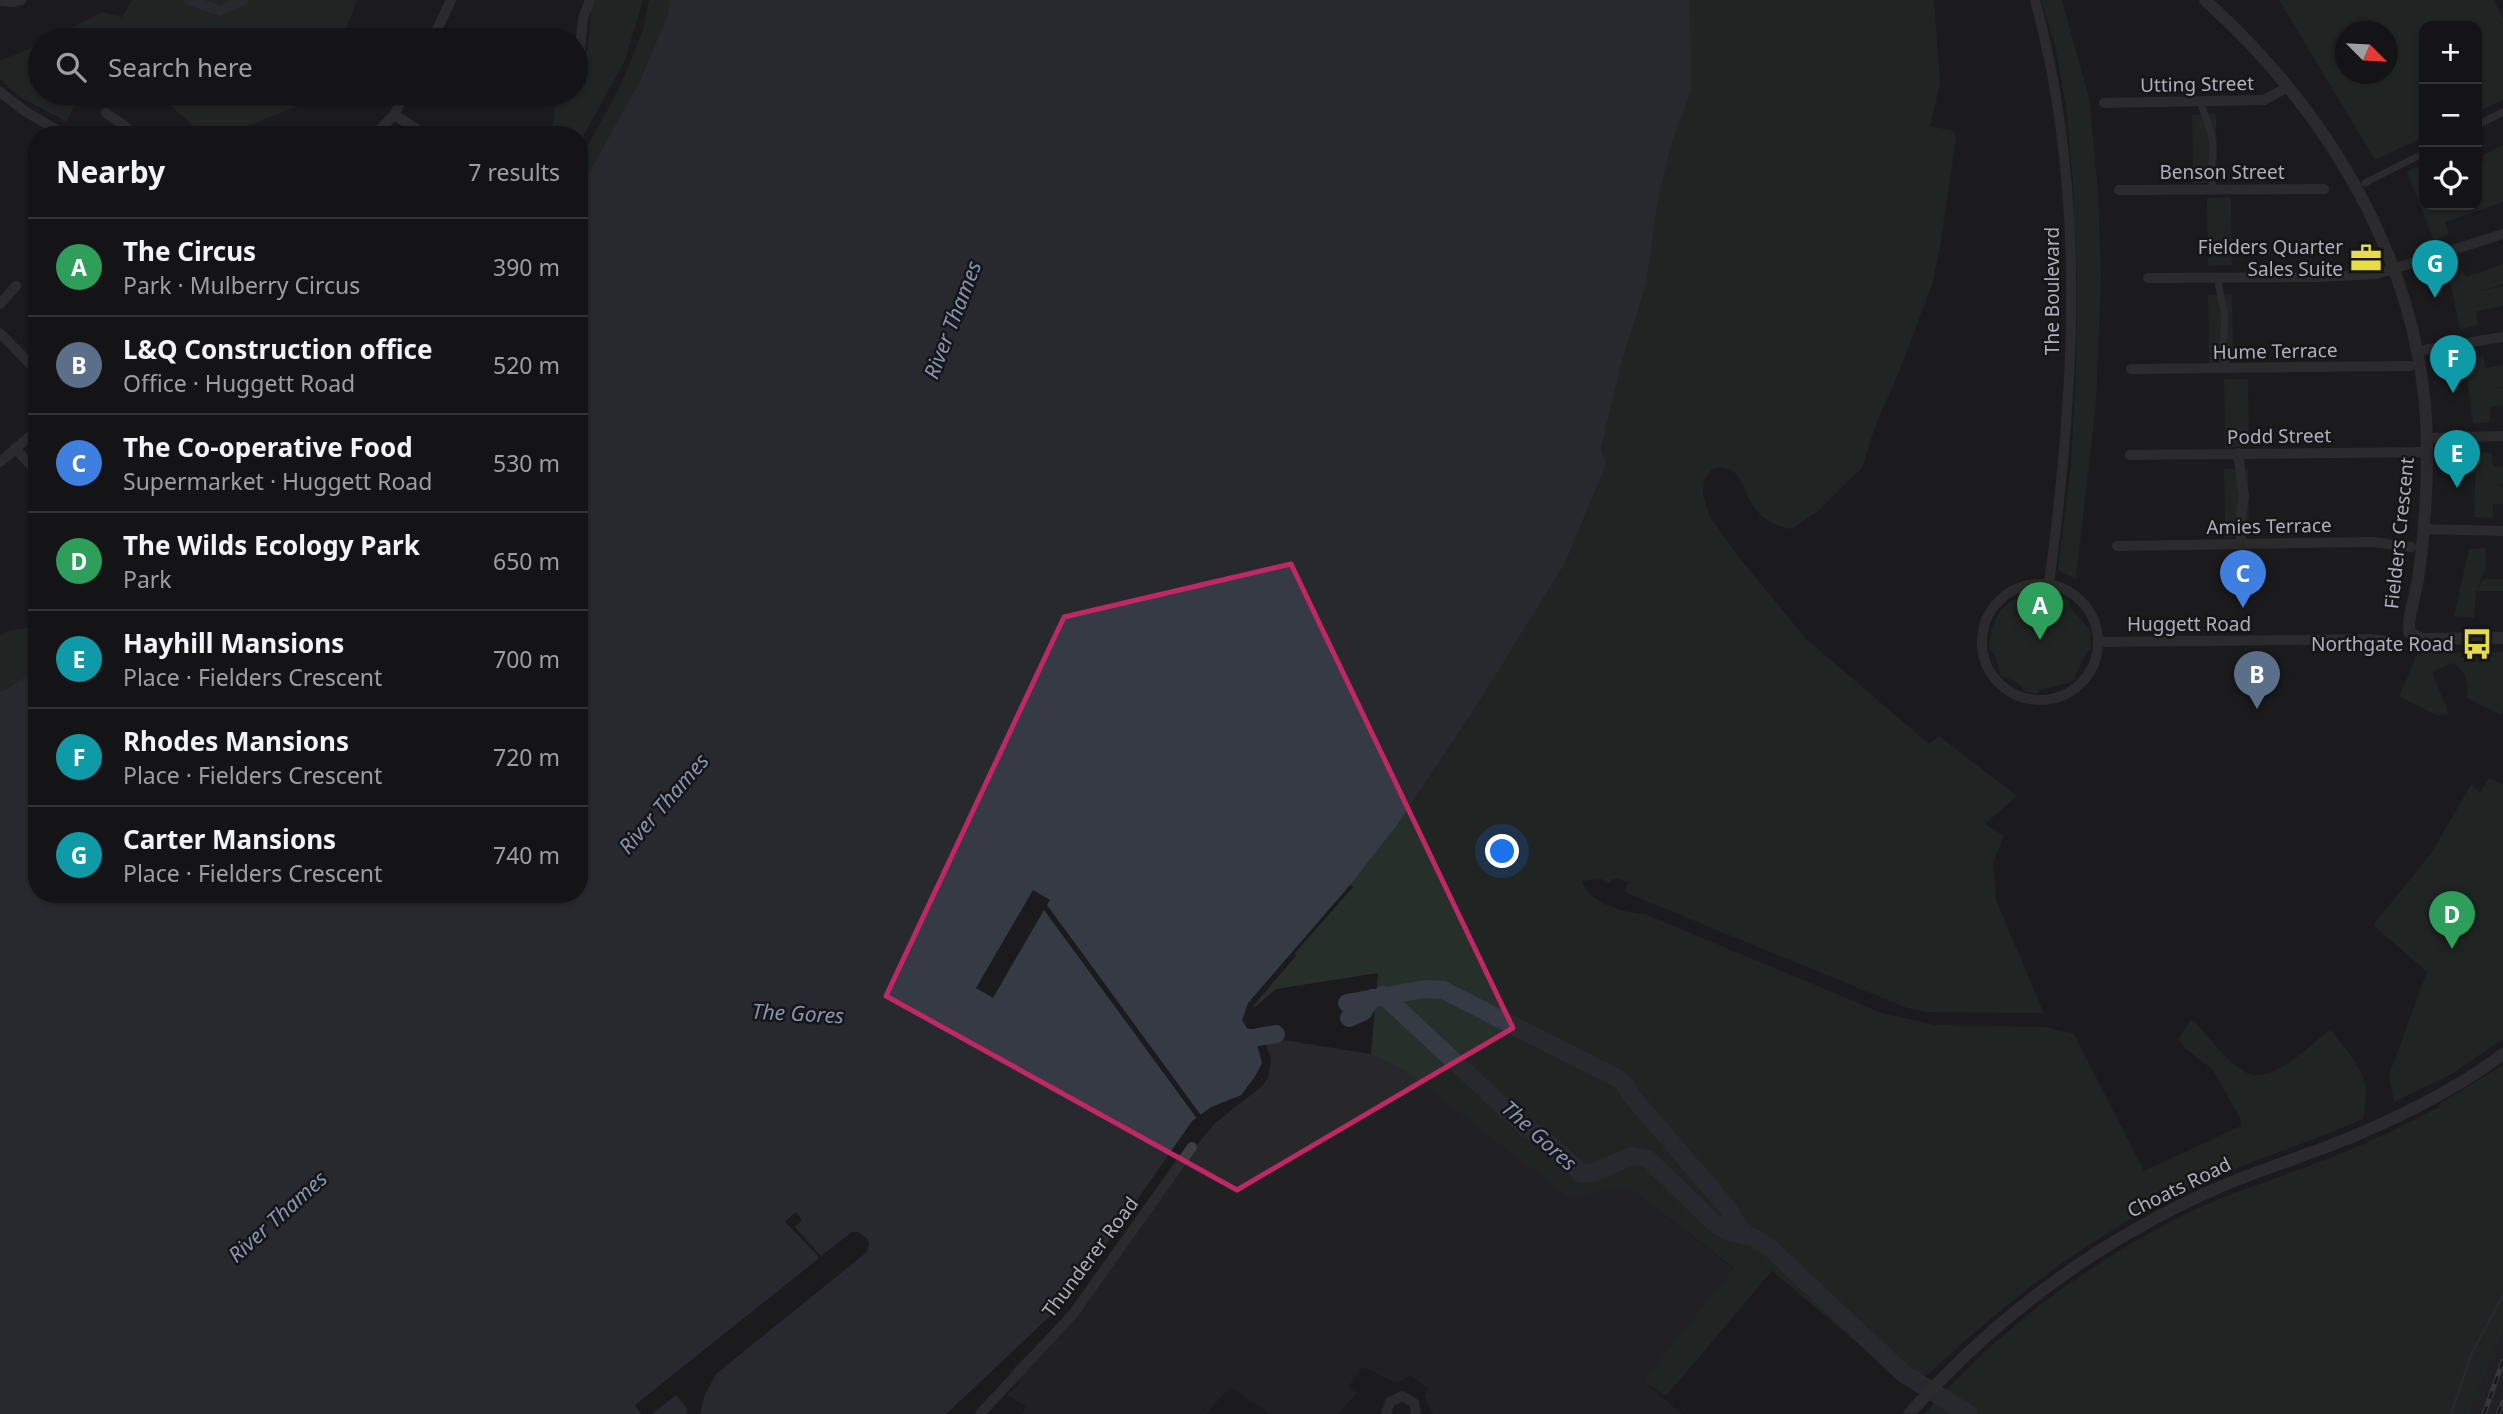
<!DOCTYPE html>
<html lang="en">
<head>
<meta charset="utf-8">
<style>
  body { margin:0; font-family:"Noto Sans",sans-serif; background:#212123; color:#f1f3f6 }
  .controls { position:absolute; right:21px; top:21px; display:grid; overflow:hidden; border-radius:14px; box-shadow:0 2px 5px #0004 }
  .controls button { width:63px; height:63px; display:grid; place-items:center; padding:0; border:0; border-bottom:2px solid #333335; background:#141416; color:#f1f3f6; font:35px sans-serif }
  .compass { position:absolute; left:2335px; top:21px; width:63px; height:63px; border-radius:50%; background:#141416; box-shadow:0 2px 5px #0004; rotate:114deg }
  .you { position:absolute; left:1503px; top:852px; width:24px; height:24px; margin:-18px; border:5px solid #fff; border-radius:50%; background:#1a73e8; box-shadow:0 0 0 10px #1a73e833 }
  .badge { display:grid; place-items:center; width:46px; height:46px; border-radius:50%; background:#7c3aed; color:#fff; font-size:23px; font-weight:700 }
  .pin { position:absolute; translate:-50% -58px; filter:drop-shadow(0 2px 4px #0008) }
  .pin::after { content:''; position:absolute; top:37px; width:24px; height:21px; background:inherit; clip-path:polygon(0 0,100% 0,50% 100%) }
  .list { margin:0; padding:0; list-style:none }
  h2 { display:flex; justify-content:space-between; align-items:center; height:91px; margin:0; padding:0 28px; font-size:30px }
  h2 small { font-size:23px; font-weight:400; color:#9d9ea1 }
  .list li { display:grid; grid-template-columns:46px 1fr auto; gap:21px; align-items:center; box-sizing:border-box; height:98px; padding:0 28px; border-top:2px solid #333335 }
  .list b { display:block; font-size:26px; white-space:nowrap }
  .list p { margin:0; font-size:23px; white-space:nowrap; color:#9d9ea1 }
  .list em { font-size:23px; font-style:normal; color:#9d9ea1 }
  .icon { flex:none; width:38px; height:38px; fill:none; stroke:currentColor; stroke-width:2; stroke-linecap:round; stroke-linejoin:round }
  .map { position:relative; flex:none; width:2503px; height:1414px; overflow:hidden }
  .search { position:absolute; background:#141416; box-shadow:0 2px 5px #0004; left:28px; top:28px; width:560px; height:77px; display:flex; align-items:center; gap:18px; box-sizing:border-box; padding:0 24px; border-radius:38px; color:#9d9ea1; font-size:26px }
  .panel { position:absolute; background:#141416; box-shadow:0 2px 5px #0004; left:28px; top:126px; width:560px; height:777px; border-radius:28px }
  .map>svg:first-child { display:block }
  .built { fill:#28272a }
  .green { fill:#272f2b; fill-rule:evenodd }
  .water { fill:#353a44 }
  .pier { fill:#1b1b1d }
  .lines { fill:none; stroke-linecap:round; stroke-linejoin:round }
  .stream { stroke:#353a44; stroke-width:2.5 }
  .canal { stroke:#353a44; stroke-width:10 }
  .river { stroke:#353a44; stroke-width:18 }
  .pedestrian { stroke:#3f3e44; stroke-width:7 }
  .minor { stroke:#3f3e44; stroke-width:10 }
  .tertiary { stroke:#3f3e44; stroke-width:12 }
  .rail-casing { stroke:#57575e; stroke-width:5 }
  .rail { stroke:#161618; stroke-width:2.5; stroke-dasharray:8; stroke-linecap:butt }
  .marked { fill:none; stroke:#c02765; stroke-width:5; stroke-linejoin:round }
  .labels { text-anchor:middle; stroke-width:5; stroke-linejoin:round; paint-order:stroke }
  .street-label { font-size:19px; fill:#aeafbb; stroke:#161618 }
  .poi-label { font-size:19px; fill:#aeafbb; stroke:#161618; text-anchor:end }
  .water-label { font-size:21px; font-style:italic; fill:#8994b3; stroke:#161618 }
</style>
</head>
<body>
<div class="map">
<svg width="2503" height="1414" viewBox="0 0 2503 1414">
  <rect width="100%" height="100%" fill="#1b1b1d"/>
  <path class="built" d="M1277,1039l94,15 32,16 165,126 60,-9 106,82 -92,112 41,33h-250l-9,-18 5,-7 -19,-14 -6,5 -10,2 -31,-15 -15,20 9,6 -19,21h-67l-41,-27 -24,27h-185l5,-7 -19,-12 13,-12 -11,-12 64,-57 118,-162 24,-29 46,-36 7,-9 3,-19 -6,-17z
    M2503,1330v84h-34l11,-30z"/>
  <path class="green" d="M132,0h225l-15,40h-294l54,-28 20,5z
    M595,0h48l-18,60 -46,84v-9h-28l4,-28 5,-9h3l3,-5h10v-19l11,-23 4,-39z
    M649,0h50l-120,318v-156l42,-77 22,-55z
    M1407,0h527l6,84 -10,42 24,5 2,7 -16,109 -8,38 -33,87 -24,55 -13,41 -44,43 -27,18c-13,-2 -26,-8 -35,-19 -14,-18 -14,-50 -44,-41l-8,12 -1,14 7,22 28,39 68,83 123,105 10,-8 78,60 -32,28 19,12 -11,27 3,37 48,113 -118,-1 -19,-4 -273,-112 -9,-5 3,-9 -15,-4 -4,6 -8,-5 -19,2c6,22 42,32 63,33l237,99 53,12 110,2 29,7 70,137 97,-45 -1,-8 -27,-48 -28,-22 -6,-9 11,-18h4c16,17 31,39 51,51 25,15 67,-28 85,-43 11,15 28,32 34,51 4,12 1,27 -1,39 -66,29 -137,49 -201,83 -96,50 -172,114 -250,187l-140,-118 -106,125 -24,-15 92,-113 -106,-81 -60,10 -165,-127 -32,-16 7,-81 -102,16 -22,19v-3l42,-49 -1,-3 58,-66 -3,-2 -102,118 -6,17 15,25 5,18 -8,15 -13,17 -30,12 -19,14 -125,179 -121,114h-282z
    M2041,0h21l27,98 9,93 3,88 -5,123 -20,177 -18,-9 13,-106 5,-95 1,-90 -4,-96 -7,-76 -11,-62z
    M2279,0h215l9,19v81l-26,12v-86h-53v111l-49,23zM2346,32h42v42h-42z
    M40,44v49h39l-12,29 -49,-26 -18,-17v-18z
    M174,93h139l-18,14 -60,24 -35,1 -30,-27z
    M2216,114l1,68 -24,2 -1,-69z
    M2503,145v57l-58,20 4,12 -15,7 -27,-69 12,-6 5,9v30h53v-41l7,-3 -2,-5z
    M2231,197l1,68 -24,1 -1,-68z
    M2503,264v20l-27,8 27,-6v20l-27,5 2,14 -18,5 -11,-54 14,-5 3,6z
    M2232,294l1,68 -24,1 -1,-68z
    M2483,355l3,13 17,-3v22l-9,1h9v18l-13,1v15l-17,2 -8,-65z
    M2224,379h24l1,67 -24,2z
    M2476,453h16l1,14 10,-1v18l-10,1 10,2v17h-10v14l-19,-1z
    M2224,469h24l1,67 -24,2z
    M2486,548v20l-10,23 8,-12h19v12h-27l-2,27 -20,-2 15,-67z
    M2034,592c12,0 26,0 35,9v5l21,24 1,19 -5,4 -14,29 -32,8 -4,4 -13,-3c-3,-10 -16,-12 -23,-16 -2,-8 -3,-20 -11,-26 2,-33 13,-48 45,-57z
    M37,625v269l-37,57v-316c11,-8 25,-4 37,-10z
    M2503,652v58l-2,5 -34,-17c2,-15 -1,-27 -14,-35l-21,9 17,42 -12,1 -38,-18 17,-41 6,-3z
    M2489,778l14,6v255l-53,36 -56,27 -5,-27 38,-103 -54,-47 57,-70 41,-70 9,7z
    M2503,1065v265l-34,84h-544c75,-87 174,-160 278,-208 46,-20 93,-34 139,-53 33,-13 64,-29 96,-45l3,-5z"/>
  <path class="water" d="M670,0h1020l1,91 -21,56 -13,60 -11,77 -25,80 -14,58 -6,27 5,15 -41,99 -85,137 -83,125 -47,60 -102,118 -6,17 15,25 5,18 -8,15 -13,17 -30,12 -19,14 -125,179 -121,114h-946v-721l37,-23v224h542v-626l6,-7 -6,-27v-43l61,-110 28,-66z"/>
  <path class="pier" d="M1033,890l17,10 -3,5 156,213 -5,2 -154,-210 -51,88 -17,-10z
    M796,1212l6,8 -7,7 26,29 31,-24h6l10,7 1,5 -2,8 -151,122 -11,20 -5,20h-13v-6l-11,-13 -24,19h-11l-6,-9 183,-146v-3l-33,-34z"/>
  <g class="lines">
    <path class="stream" d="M2451,1414l20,-59 32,-60"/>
    <path class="canal" d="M189,0l31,11 23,-11"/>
    <path class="river" d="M1383,995l144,134 11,5 44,40 13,-2 37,-16 16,3 66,64 15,9 24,5 17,11 134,126 65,40
      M1347,1003l77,-14 19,1 174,88 7,5 6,11 97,113 18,29
      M1349,1018l14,-6 9,-14
      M1231,1037l22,1 23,-4"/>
    <path class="pedestrian" d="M2200,102c5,14 12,28 13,43 1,16 -5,28 1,44
      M2477,125l26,-13
      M2365,183l59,-30
      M2217,277l8,40 -3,41 7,10"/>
    <path class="minor" d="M2035,0c52,190 40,391 14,584
      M0,1l14,1 7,-2
      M434,34l16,6
      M432,40l19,-40
      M576,62l4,-12 3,-32 7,-18
      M0,92l26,20 40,23
      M558,94v-1
      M2104,103l160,-3 24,-13
      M106,113l31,22
      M394,115l33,20
      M374,135l20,-20 11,-22
      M2119,190l205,-1
      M2148,278l170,-1 59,-3 126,-40
      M0,304l16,-18
      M0,333l37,38
      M2418,351l85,-14
      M2131,369l279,-3
      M2427,438l76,-2
      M15,448l22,24
      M2238,453l6,43 -3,23v26
      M2130,455l297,-3
      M0,462l37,-32
      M2423,529l80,2
      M2117,546l256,-4 38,5
      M1982 642a58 58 0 1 1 116 0a58 58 0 1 1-116 0Z
      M2098,642l272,-3 17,2
      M980,1414l93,-100 119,-167
      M1386,1414l4,-12 12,-6 12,7 2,11"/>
    <path class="tertiary" d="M2205,0c129,116 223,276 222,453 0,42 -3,85 -9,127 -3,17 -10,34 -9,52l12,7 82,-1
      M1909,1414c85,-96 189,-173 306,-225 45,-20 94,-34 139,-53 52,-22 104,-48 149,-82"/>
    <defs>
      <path id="rail" d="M2484,1414l19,-53
        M2498,1414l5,-12"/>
    </defs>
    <use href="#rail" class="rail-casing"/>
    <use href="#rail" class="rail"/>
  </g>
  <path d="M0 0H2503V1414H0ZM1291,564l222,464 -276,162 -351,-194 178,-379z" fill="#1b1b1d" fill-opacity=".55" fill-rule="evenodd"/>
  <path class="marked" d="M1291,564l222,464 -276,162 -351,-194 178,-379z"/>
  <defs>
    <symbol id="office-bare" viewBox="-9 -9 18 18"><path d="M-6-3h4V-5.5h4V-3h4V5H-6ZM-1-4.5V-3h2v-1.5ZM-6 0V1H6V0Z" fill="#e5db4b" stroke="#161618" stroke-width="2.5" paint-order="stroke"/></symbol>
    <symbol id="bus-bare" viewBox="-9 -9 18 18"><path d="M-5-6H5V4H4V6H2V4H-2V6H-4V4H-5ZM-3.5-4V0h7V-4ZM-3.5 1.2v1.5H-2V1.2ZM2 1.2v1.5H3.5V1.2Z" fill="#e5db4b" stroke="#161618" stroke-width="2.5" paint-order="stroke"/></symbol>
  </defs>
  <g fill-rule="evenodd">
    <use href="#office-bare" x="2344" y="236" width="44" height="44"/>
    <use href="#bus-bare" x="2455" y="622" width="44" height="44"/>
  </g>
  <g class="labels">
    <g class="street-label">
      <text transform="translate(2197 84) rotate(-1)" y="7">Utting Street</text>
      <text x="2222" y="179">Benson Street</text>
      <text transform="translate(2052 291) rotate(-90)" y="7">The Boulevard</text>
      <text transform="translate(2275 351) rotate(-1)" y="7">Hume Terrace</text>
      <text transform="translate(2279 436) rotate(-1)" y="7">Podd Street</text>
      <text transform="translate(2269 526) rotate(-1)" y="7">Amies Terrace</text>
      <text transform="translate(2399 533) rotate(-84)" y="7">Fielders Crescent</text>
      <text x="2189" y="631">Huggett Road</text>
      <text transform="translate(2179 1187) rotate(-26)" y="7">Choats Road</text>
      <text transform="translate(1090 1257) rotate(-53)" y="7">Thunderer Road</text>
    </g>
    <g class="poi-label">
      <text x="2343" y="254">Fielders Quarter<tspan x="2343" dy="22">Sales Suite</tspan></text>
      <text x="2454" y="651">Northgate Road</text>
    </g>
    <g class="water-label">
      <text transform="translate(953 320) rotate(-69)" y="7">River Thames</text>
      <text transform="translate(664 804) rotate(-49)" y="7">River Thames</text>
      <text transform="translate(798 1014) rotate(3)" y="7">The Gores</text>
      <text transform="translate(1539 1136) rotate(42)" y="7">The Gores</text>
      <text transform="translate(278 1217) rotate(-42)" y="7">River Thames</text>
    </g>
  </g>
</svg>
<div class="controls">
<button>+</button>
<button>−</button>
<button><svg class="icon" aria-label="locate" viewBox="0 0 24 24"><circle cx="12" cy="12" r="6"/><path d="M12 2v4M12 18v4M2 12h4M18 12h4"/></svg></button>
</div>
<svg class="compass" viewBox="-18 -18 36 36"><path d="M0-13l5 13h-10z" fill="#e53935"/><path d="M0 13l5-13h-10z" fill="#9d9ea1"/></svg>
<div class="you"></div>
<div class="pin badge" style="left:2040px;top:640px;background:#2e9e5b">A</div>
<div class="pin badge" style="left:2257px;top:709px;background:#5c6f8a">B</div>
<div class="pin badge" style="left:2243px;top:608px;background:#3f7fe0">C</div>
<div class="pin badge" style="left:2452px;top:949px;background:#2e9e5b">D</div>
<div class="pin badge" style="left:2457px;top:488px;background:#0f9aa8">E</div>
<div class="pin badge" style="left:2453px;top:393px;background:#0f9aa8">F</div>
<div class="pin badge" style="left:2435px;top:298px;background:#0f9aa8">G</div>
<div class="search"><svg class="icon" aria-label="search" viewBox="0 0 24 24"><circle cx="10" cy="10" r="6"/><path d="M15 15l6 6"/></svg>Search here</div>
<section class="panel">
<h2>Nearby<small>7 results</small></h2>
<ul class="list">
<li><span class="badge" style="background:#2e9e5b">A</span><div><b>The Circus</b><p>Park · Mulberry Circus</p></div><em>390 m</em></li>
<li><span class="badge" style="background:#5c6f8a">B</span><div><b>L&amp;Q Construction office</b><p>Office · Huggett Road</p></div><em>520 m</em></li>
<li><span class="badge" style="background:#3f7fe0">C</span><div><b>The Co-operative Food</b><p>Supermarket · Huggett Road</p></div><em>530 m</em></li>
<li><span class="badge" style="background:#2e9e5b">D</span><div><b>The Wilds Ecology Park</b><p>Park</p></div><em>650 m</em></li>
<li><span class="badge" style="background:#0f9aa8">E</span><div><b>Hayhill Mansions</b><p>Place · Fielders Crescent</p></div><em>700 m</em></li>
<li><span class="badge" style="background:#0f9aa8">F</span><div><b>Rhodes Mansions</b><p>Place · Fielders Crescent</p></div><em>720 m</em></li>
<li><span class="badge" style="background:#0f9aa8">G</span><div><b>Carter Mansions</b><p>Place · Fielders Crescent</p></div><em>740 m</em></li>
</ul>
</section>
</div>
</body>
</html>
